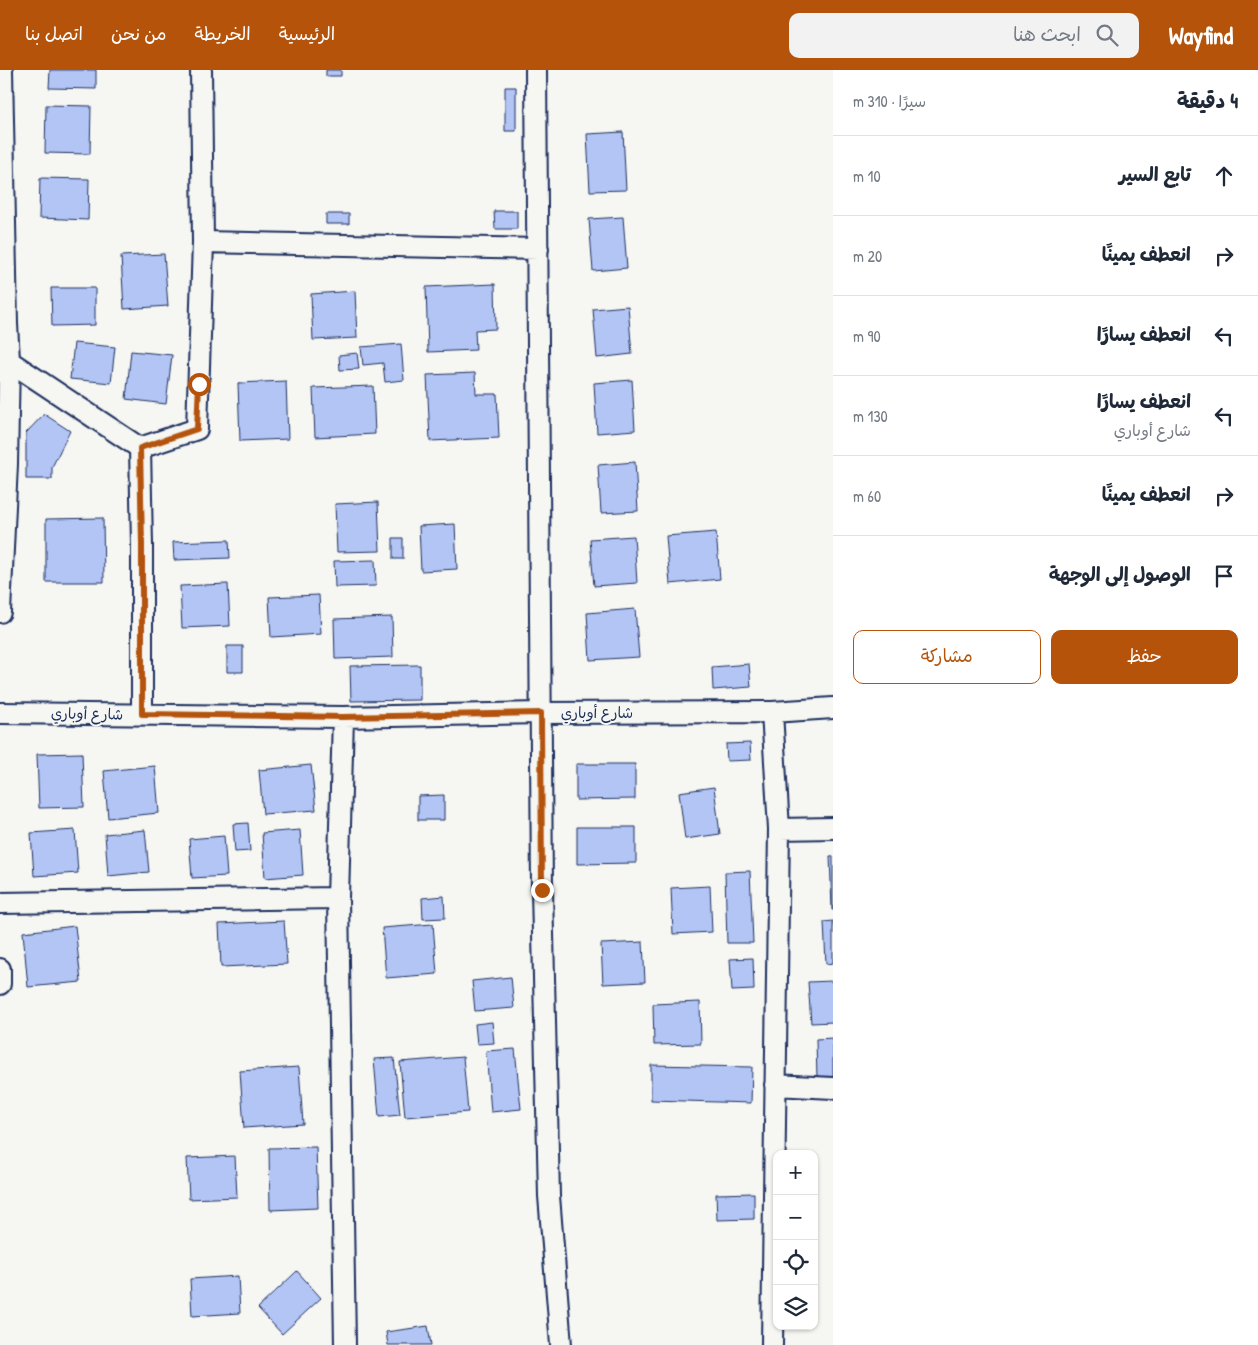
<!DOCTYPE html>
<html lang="ar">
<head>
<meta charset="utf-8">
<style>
  body { margin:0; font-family:"Patrick Hand","Playpen Sans Arabic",sans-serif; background:#f2f2f3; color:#1f2937; direction:rtl }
  .controls { position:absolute; right:15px; bottom:15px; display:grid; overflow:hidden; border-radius:10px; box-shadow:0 1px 4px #0004 }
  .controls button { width:45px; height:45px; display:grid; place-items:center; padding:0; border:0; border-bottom:1px solid #e0e1e3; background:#fff; color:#1f2937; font:25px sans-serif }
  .stop { position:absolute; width:15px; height:15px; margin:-11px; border:4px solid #b45309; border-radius:50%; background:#fff }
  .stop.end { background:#b45309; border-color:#fff; box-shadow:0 1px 5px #0008 }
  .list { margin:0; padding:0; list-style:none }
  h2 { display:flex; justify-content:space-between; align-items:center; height:65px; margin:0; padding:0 20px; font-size:21px }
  h2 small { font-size:16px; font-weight:400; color:#747a83 }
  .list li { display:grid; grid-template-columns:32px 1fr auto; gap:15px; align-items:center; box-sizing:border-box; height:80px; padding:0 20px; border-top:1px solid #e0e1e3 }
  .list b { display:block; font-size:19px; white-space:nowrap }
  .list p { margin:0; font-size:16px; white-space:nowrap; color:#747a83 }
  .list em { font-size:16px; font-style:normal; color:#747a83 }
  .actions { display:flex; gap:10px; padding:15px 20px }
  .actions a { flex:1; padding:11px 0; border:1px solid #b45309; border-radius:10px; text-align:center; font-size:18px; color:#b45309 }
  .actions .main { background:#b45309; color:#fff }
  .icon { flex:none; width:28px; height:28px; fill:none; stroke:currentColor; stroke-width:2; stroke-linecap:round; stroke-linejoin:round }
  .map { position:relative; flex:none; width:833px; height:1275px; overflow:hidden; direction:ltr }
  header { display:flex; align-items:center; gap:30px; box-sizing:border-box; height:70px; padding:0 25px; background:#b45309; color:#fff }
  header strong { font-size:24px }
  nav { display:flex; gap:28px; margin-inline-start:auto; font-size:18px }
  .search { width:350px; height:45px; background:#f2f2f3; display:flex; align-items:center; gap:12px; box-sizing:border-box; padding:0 18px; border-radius:10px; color:#747a83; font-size:19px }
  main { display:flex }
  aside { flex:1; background:#fff }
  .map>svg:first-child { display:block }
  .building { fill:#b3c5f5; stroke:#1b2f5e }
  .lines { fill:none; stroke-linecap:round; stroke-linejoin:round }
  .street-casing { stroke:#1b2f5e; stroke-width:24 }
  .street { stroke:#f6f6f2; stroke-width:20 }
  .route { stroke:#b45309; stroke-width:6 }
  .labels { text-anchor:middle; stroke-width:4; stroke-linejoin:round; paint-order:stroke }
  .street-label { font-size:15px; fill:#1b2f5e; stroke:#f6f6f2 }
</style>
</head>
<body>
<header>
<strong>Wayfind</strong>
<div class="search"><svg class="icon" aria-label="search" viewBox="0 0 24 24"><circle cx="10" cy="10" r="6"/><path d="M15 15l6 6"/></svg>ابحث هنا</div>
<nav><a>الرئيسية</a><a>الخريطة</a><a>من نحن</a><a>اتصل بنا</a></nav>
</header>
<main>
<aside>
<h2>4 دقيقة<small>سيرًا · 310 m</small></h2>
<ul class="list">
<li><svg class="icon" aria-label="ahead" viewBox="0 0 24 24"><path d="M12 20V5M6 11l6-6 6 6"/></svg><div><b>تابع السير</b></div><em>10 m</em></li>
<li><svg class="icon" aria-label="right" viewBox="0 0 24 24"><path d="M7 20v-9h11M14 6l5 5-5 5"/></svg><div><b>انعطف يمينًا</b></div><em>20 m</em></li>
<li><svg class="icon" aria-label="left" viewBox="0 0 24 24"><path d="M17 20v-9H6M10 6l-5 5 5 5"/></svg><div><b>انعطف يسارًا</b></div><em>90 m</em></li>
<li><svg class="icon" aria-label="left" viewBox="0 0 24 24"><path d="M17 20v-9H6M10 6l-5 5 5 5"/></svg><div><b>انعطف يسارًا</b><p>شارع أوباري</p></div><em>130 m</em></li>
<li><svg class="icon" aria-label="right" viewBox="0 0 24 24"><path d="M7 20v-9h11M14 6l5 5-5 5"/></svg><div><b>انعطف يمينًا</b></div><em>60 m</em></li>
<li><svg class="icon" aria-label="arrive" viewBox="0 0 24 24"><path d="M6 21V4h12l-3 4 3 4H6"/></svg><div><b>الوصول إلى الوجهة</b></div></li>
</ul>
<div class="actions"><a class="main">حفظ</a><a>مشاركة</a></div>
</aside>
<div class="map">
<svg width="833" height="1275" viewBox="0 0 833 1275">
  <rect width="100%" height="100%" fill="#f6f6f2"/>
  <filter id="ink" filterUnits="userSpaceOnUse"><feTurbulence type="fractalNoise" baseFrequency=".02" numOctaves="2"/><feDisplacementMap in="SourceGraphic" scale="10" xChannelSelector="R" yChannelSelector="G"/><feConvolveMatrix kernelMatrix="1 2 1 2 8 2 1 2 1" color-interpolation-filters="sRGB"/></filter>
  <g filter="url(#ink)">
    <path class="building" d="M50,0h46v19l-47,-1z
      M326,0h15v6h-15z
      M505,17h11v44h-11z
      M46,35l45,1 -1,48 -45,-1z
      M623,62l3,58 -36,1 -3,-57z
      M40,108l49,1 -1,41 -49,-2z
      M494,141h23v18h-22z
      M326,144h23v10h-23z
      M623,147l4,51 -34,3 -4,-52z
      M164,184l4,52 -44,3 -3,-53z
      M495,214l1,45 -21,1 1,20 -48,2 -2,-65z
      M51,218h44v37l-43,1z
      M355,221l2,47 -44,2 -2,-46z
      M628,236l4,48 -35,4 -4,-49z
      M74,273l41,4 -4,36 -41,-4z
      M401,274l3,36 -19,2 -2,-19 -20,2 -2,-18z
      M131,281l41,4 -6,49 -40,-5z
      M357,283l2,16 -19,1 -1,-15z
      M475,303l1,21h21l2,44 -69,3 -3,-66z
      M632,310l3,50 -38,3 -3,-50z
      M286,311l2,58 -48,2 -2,-58z
      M373,316l2,48 -60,3 -2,-49z
      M44,344l26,17 -18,36v12h-26v-46z
      M635,392l3,49 -37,2 -3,-48z
      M378,432l2,49 -43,1 -2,-48z
      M103,448l1,64h-58v-63z
      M455,454l2,45 -36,2 -2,-45z
      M716,462l4,47 -50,5 -4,-48z
      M634,466l3,47 -43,3 -4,-47z
      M393,468h10v21h-10z
      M229,470l1,18 -56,2 -1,-18z
      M375,490l1,26 -41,1 -1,-26z
      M228,514l2,42 -48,2 -2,-42z
      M319,525l2,39 -50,3 -2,-40z
      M635,539l4,48 -49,3 -3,-47z
      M392,547l1,40 -58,2 -1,-40z
      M227,576h16v26h-16z
      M749,594l2,23 -38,3 -1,-23z
      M420,595v35l-69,1 -1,-35z
      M750,673l1,17 -24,1 -1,-17z
      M82,683l2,54 -45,1 -2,-54z
      M576,694h59v35l-59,1z
      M311,695l5,45 -53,4 -4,-44z
      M155,696l4,47 -51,5 -4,-47z
      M714,717l6,47 -35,5 -6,-47z
      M444,725v25h-26v-24z
      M248,753l2,28 -15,1 -2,-28z
      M577,757h59v36l-59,1z
      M75,760l3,43 -44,3 -3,-43z
      M145,760l4,42 -41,4 -3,-42z
      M300,760l3,45 -38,3 -3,-45z
      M224,766l3,40 -35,2 -3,-39z
      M830,786h3v54h-1z
      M750,801l3,72h-26l-2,-71z
      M710,816l2,46 -39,2 -2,-46z
      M444,826l1,22 -22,1 -1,-21z
      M284,851l3,43 -66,3 -2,-43z
      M833,851v42l-7,1 -2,-42z
      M433,854l4,50 -51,4 -4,-50z
      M75,856l6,56 -53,5 -5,-55z
      M643,872l2,40 -42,2 -2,-40z
      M753,888l1,32 -22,1 -2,-32z
      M511,907l3,31 -39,3 -3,-30z
      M833,911v41l-22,1 -3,-41z
      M700,932l1,42 -47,1 -1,-41z
      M492,952l2,21 -17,1 -2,-20z
      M833,968v41h-16l-1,-40z
      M515,979l6,60 -30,3 -5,-61z
      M463,987l5,55 -63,5 -5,-55z
      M394,988l6,57 -21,2 -5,-58z
      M651,995l101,2 -1,36 -100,-3z
      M299,997l4,57 -59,4 -4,-57z
      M316,1077l2,61 -48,2 -1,-62z
      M235,1086l2,41 -48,2 -2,-41z
      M754,1123v26l-37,1 -1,-26z
      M297,1201l24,27 -39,36 -24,-26z
      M238,1206l2,37 -48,3 -2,-37z
      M428,1256l3,19h-43l-2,-13z"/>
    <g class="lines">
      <defs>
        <path id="street" d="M2,0l5,254 2,36 -2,104
          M536,0l6,820 7,306 12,149
          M203,172l335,7
          M0,285l140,93 2,97v169
          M140,378l57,-19 6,-187 -2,-172
          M0,394h7l-7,148
          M772,642l7,117 -7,516
          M0,643l343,4 198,-4 231,-1 61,-4
          M343,647l-5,181 7,447
          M779,759l54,-1
          M0,833l338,-5
          M0,899v15
          M775,1015l58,3"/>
      </defs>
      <use href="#street" class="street-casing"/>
      <use href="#street" class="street"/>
    </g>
  </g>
  <g class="lines" filter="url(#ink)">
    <path class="route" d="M199,314l-2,45 -57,19 2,97v169l201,3 198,-4 1,177"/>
  </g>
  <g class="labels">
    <g class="street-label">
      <text x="597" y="648">شارع أوباري</text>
      <text transform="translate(87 644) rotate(1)" y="5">شارع أوباري</text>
    </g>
  </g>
</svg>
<div class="controls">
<button>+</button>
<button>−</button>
<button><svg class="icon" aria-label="locate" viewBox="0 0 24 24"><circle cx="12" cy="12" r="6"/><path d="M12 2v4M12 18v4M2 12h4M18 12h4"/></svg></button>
<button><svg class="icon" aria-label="layers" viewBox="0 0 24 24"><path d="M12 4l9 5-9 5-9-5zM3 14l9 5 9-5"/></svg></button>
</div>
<div class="stop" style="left:199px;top:314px"></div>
<div class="stop end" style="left:542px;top:820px"></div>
</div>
</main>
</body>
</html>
